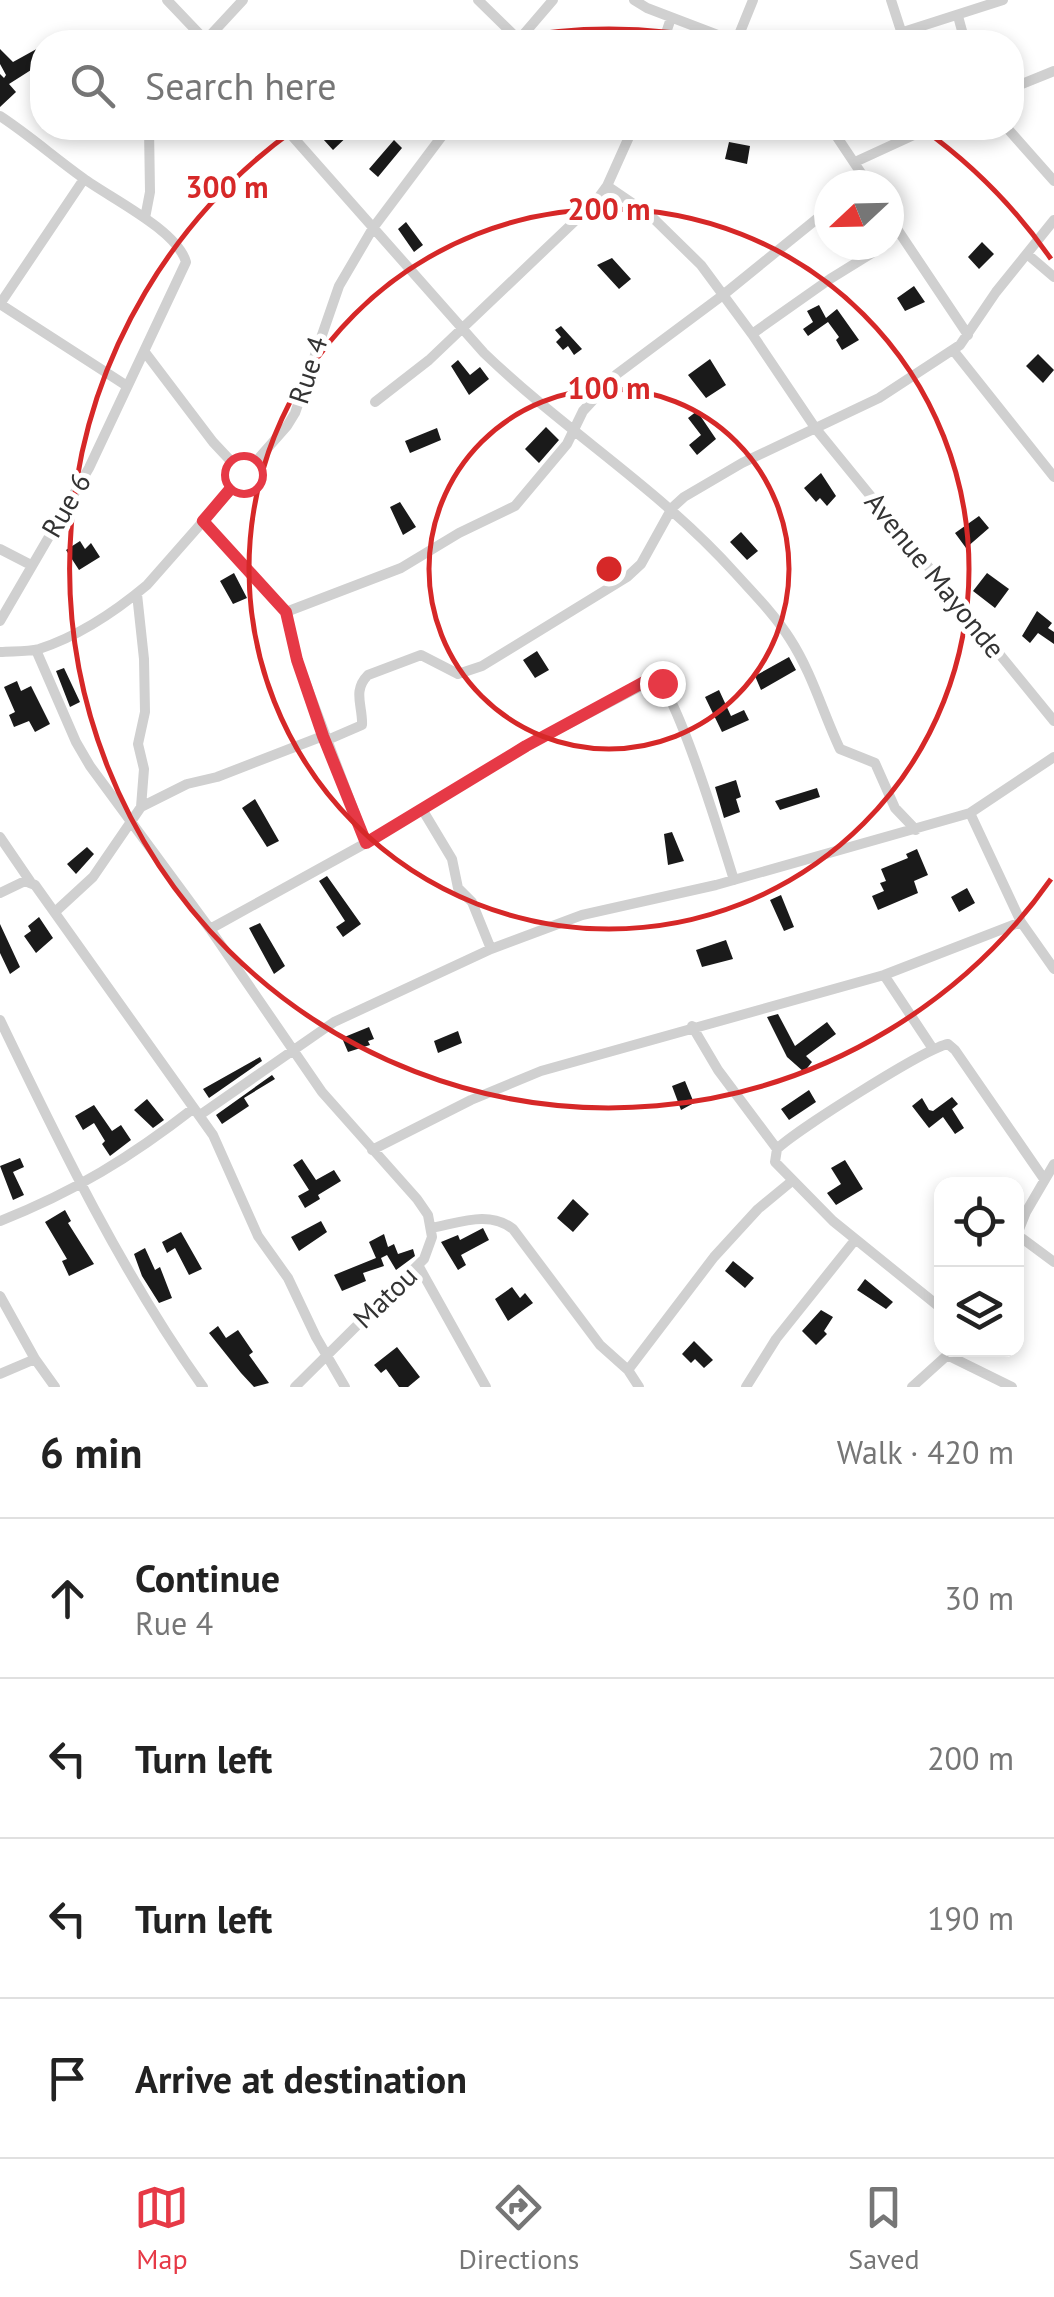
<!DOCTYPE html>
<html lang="en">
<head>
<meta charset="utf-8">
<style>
  body { margin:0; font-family:"PT Sans",sans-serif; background:#f2f2f2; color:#222 }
  .controls { position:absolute; right:30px; bottom:30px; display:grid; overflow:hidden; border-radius:20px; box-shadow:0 5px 15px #0003 }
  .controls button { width:90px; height:90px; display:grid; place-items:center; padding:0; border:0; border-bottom:2px solid #e0e0e0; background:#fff; color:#222; font:50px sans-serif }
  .compass { position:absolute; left:814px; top:170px; width:90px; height:90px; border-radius:50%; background:#fff; box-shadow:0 5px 15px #0003; rotate:248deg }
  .stop { position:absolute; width:30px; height:30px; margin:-22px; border:8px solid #e63946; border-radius:50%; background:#fff }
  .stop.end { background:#e63946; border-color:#fff; box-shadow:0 2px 10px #0008 }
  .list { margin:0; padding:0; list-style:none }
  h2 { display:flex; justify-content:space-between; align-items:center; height:130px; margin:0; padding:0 40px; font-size:42px }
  h2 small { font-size:32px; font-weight:400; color:#767676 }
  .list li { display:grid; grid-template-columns:65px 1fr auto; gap:30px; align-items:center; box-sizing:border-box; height:160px; padding:0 40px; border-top:2px solid #e0e0e0 }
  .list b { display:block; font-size:38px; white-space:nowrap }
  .list p { margin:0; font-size:32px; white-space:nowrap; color:#767676 }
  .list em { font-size:32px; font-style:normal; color:#767676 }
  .icon { flex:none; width:55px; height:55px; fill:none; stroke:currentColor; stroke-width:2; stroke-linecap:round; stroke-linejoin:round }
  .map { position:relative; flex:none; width:1054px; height:1387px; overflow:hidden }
  .search { position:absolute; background:#fff; box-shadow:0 5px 15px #0003; left:30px; right:30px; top:30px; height:110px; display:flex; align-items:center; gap:25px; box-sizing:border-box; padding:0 35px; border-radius:40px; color:#767676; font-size:38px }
  .sheet { height:770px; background:#fff }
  nav { display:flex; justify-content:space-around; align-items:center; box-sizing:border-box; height:140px; border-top:2px solid #e0e0e0; background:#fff; font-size:28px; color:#767676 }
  nav a { display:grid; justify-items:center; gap:5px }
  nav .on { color:#e63946 }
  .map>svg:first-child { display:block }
  .building { fill:#1a1a1a }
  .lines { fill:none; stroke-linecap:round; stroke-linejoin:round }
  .minor { stroke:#d0d0d0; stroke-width:10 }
  .route { stroke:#e63946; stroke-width:12 }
  .ring { fill:none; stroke:#d62828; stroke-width:5 }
  .labels { text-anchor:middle; stroke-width:10; stroke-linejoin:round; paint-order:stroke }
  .street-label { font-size:28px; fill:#333; stroke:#fff }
  .centre { fill:#d62828; stroke:#fff; stroke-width:5 }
  .ring-label { font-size:30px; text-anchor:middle; font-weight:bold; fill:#d62828; stroke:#fff; stroke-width:10; stroke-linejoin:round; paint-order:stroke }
</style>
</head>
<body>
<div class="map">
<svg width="1054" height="1387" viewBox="0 0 1054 1387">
  <rect width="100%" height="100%" fill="#fff"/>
  <path class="building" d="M42,46v17l-33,21 7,8 -16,15v-33l4,4 2,-3 -6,-11v-15l13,13z
    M336,128h20l-23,22 -10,-11z
    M394,140l8,8 -24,29 -9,-8z
    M729,142l21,4 -3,18 -22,-5z
    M406,222l17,23 -9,7 -16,-23z
    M982,242l12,12 -15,15 -11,-12z
    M612,258l19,21 -12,10 -22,-24z
    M914,286l11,16 -20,9 -8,-13z
    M819,305l7,13 11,-9 22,31 -17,10 -6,-10 3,-3 -11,-15 -20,14 -5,-7 10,-7 -6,-11z
    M561,326l21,23 -8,6 -6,-9 -5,4 -7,-8 5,-5 -6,-7z
    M1038,354l16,16 -11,13 -17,-17z
    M710,359l16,26 -20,13 -18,-23z
    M458,360l12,15 10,-8 9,12 -20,16 -18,-29z
    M697,411l19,28 -19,16 -8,-10 12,-10 -13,-17z
    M546,427l13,13 -20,23 -14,-14z
    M437,428l4,12 -31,13 -5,-12z
    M821,473l15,23 -9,10 -7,-8 -4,4 -12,-14z
    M400,502l16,25 -13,8 -13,-28z
    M979,516l10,12 -23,20 -11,-15z
    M741,532l17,19 -11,9 -17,-18z
    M80,541l5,8 6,-6 9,14 -21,13 -13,-20z
    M234,573l13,25 -14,6 -13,-23z
    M987,573l22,16 -14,19 -22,-17z
    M1037,611l15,12 -4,5 6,4v12l-16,-11 -8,10 -8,-7z
    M537,651l12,19 -14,8 -12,-18z
    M789,657l7,13 -35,20 -6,-14z
    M64,668l16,34 -10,5 -14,-36z
    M17,681l4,10 10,-5 19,38 -15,8 -6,-11 -15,6 -5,-12 6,-3 -11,-25z
    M719,690l12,26 13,-6 5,10 -27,12 -17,-35z
    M736,780l5,17 -5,2 4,13 -16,6 -9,-31z
    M817,788l3,9 -40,13 -5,-9z
    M255,799l24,42 -12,6 -25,-39z
    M672,832l12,29 -16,4 -4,-31z
    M87,847l7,7 -18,20 -9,-10z
    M917,849l11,26 -14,6 4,12 -40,17 -6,-14 12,-5 -4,-8 6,-2 -5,-12 27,-11 -2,-4z
    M327,876l34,48 -18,13 -7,-10 9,-6 -26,-40z
    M967,888l8,15 -16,9 -8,-15z
    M781,895l13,32 -10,4 -14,-31z
    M39,917l14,21 -17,15 -12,-17 7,-5 -3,-5z
    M260,923l25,43 -11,8 -25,-46z
    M0,924l20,43 -10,7 -10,-21z
    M726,940l7,19 -31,8 -6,-17z
    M778,1014l17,32 32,-24 9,12 -30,22 6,6 -8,10 -17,-15 -20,-40z
    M369,1027l5,12 -6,2 2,4 -22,7 -6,-14z
    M458,1031l4,12 -24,10 -4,-12z
    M260,1057l2,4 -53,37 -6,-9z
    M272,1075l3,4 -31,19 5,8 -27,18 -6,-9z
    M685,1081l9,22 -13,7 -9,-24z
    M809,1090l7,12 -27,18 -8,-11z
    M952,1097l6,7 -6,5 12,19 -9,6 -12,-17 -14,11 -17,-22 10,-8 7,12 4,1z
    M147,1099l17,21 -11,8 -19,-18z
    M94,1105l18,26 9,-6 10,15 -21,16 -8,-12 3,-3 -11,-18 -11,7 -8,-14z
    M20,1158l4,9 -11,5 11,23 -11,5 -13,-34z
    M302,1159l14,21 18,-10 7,11 -23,14 2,4 -15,9 -7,-12 11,-6 -16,-25z
    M845,1160l18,29 -27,16 -9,-12 14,-9 -10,-16z
    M573,1199l16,15 -16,18 -16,-14z
    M65,1210l6,11 -3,2 26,41 -25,12 -7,-15 5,-2 -22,-37z
    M321,1221l6,11 -28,19 -8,-14z
    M483,1228l6,12 -28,15 5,10 -8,5 -17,-28 17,-7 2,5z
    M181,1232l21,37 -13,6 -14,-27 -8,5 -5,-11z
    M384,1234l4,13 6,-3 4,10 15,-5 2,7 -19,14 -9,-15 -6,3 3,8 -21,7 3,8 -24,10 -8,-16 42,-17 -7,-16z
    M145,1248l10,22 5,-3 12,31 -13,5 -17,-27 -8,-22z
    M733,1261l21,17 -9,10 -20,-17z
    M865,1279l28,23 -7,7 -29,-19z
    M512,1287l8,11 5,-5 8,10 -25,18 -13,-22z
    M821,1310l12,7 -9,14 3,3 -11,11 -14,-14z
    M218,1326l8,12 12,-8 15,22 -4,3 20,28 -15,4 -13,-14 -32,-40z
    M694,1341l19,19 -9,8 -9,-9 -4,4 -9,-9z
    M397,1347l23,30 -12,10h-9l-13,-18 -5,4 -7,-8z"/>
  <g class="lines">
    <path class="minor" d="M167,0l40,42
      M478,0l41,40
      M634,0l13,8 89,34
      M891,0l11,34
      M958,16l7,26
      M205,41l38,-41
      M517,42l36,-42
      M663,42l8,-24
      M736,42l17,-42
      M872,42l131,-42
      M1012,88l42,-17
      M0,116c29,19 55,42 83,62 27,20 94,52 103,84l-97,206 -89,153
      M285,128l199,225c82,79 175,135 252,221 19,21 39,41 54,65 22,34 33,74 50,110l35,14 20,45 21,22
      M831,128l38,57
      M1007,128l47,53
      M855,162l74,-34
      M607,186l44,30 50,49 51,69 64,95 238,292
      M889,217l79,118
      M145,218l5,-26 -1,-64
      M1027,254l27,23
      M0,304l127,82
      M0,304l84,-125
      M752,334l78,-55 55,-34
      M953,350l101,127
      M144,351l69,91 30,32
      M375,402l54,-42 167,-159 11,-15 26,-58
      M203,521l83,91 11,48 69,183
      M0,549l31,16
      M137,594l7,65 1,53 -7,32 6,25 -3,38
      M286,612l115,-44 58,-35 56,-27 52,-62 16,-33 34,-37 106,-79 106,-86
      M36,650l40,92 14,24 120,163 112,163 95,107 11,16 4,22 -8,22 -129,128
      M0,652c12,-1 27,0 39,-3 40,-13 77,-38 108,-64l140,-159 8,-13 44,-127 34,-58 75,-100
      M325,741l37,-16c1,-19 -10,-34 6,-50l53,-20 37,19 24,-8 145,-89 14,-13 31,-56 12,-11 58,-34 137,-65 81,-53 36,-53 58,-72
      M422,809l30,50 6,29 14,14 19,47
      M970,813l51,109 33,47
      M0,837l30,44
      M0,893l25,-12 10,4 178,250 45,101 30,42 28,59 29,50
      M55,912l38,-35 48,-70 46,-23 30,-7 106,-41
      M210,929l156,-86 160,-97 130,-68c22,17 67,167 78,202
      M884,975l49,74
      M0,1020c60,125 123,255 203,367
      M692,1026l26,44 59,79 -2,13 58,59 109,88
      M200,1115l134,-93 157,-73 91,-34 134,-30 254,-72 84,-56
      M777,1149c18,-18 149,-101 171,-105l7,6 89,129
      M372,1150l99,-50 70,-29 343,-96 137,-53
      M0,1221c74,-29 131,-64 194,-113
      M431,1228c28,-5 58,-18 82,1l87,116 28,25 11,17
      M1016,1237l10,-25 28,-48
      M1016,1238l7,1 31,23
      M418,1265l68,122
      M0,1296l35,63 20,28
      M947,1355l65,32
      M628,1370l86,-113 44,-48 34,-28
      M0,1374l35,-15
      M746,1387l30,-48 79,-99
      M912,1387l41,-37"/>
  </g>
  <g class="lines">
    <path class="route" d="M243,474l-40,47 83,91 11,48 26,76 43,107 160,-97 118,-64 12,-4 6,5"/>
  </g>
  <g class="ring">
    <circle cx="609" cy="569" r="180"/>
    <circle cx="609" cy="569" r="360"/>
    <path d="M1051 879A540 540 0 1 1 295 129M492 42A540 540 0 0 1 726 42M923 129A540 540 0 0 1 1051 259"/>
  </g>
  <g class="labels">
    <g class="street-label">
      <text transform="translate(308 370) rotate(-72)" y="10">Rue 4</text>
      <text transform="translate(66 505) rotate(-60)" y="10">Rue 6</text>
      <text transform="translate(935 575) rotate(51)" y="10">Avenue Mayonde</text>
      <text transform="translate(385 1297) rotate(-44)" y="10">Matou</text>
    </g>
  </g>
  <circle cx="609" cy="569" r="15" class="centre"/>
  <g class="ring-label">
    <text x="227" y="198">300 m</text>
    <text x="609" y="220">200 m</text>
    <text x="609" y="399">100 m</text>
  </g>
</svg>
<div class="controls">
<button><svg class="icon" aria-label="locate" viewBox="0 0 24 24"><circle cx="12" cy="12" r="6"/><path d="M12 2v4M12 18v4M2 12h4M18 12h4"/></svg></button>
<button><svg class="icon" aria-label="layers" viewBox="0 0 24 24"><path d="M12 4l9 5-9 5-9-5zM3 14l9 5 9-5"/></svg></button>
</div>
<svg class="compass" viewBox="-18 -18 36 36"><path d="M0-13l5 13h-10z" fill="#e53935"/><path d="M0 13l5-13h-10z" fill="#767676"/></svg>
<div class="stop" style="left:243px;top:474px"></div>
<div class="stop end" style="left:662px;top:683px"></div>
<div class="search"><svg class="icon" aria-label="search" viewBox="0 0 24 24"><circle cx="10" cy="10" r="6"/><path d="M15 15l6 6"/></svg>Search here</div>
</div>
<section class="sheet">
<h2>6 min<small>Walk · 420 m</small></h2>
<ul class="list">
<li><svg class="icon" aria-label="ahead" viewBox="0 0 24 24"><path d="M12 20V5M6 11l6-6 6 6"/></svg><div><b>Continue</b><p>Rue 4</p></div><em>30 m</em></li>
<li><svg class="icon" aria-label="left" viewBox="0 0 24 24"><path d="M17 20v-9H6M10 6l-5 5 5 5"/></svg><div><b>Turn left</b></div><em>200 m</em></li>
<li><svg class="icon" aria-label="left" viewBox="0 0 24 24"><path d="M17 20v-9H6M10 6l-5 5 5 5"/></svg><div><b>Turn left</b></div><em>190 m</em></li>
<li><svg class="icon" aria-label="arrive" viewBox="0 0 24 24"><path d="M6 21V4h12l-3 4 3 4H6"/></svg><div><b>Arrive at destination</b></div></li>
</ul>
</section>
<nav>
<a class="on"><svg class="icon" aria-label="map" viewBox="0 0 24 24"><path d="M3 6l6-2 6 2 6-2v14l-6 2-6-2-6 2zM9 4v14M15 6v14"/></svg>Map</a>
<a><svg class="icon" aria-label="directions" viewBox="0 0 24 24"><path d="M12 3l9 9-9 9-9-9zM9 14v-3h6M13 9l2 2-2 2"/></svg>Directions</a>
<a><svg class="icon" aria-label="saved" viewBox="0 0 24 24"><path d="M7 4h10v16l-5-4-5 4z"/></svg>Saved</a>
</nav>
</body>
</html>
